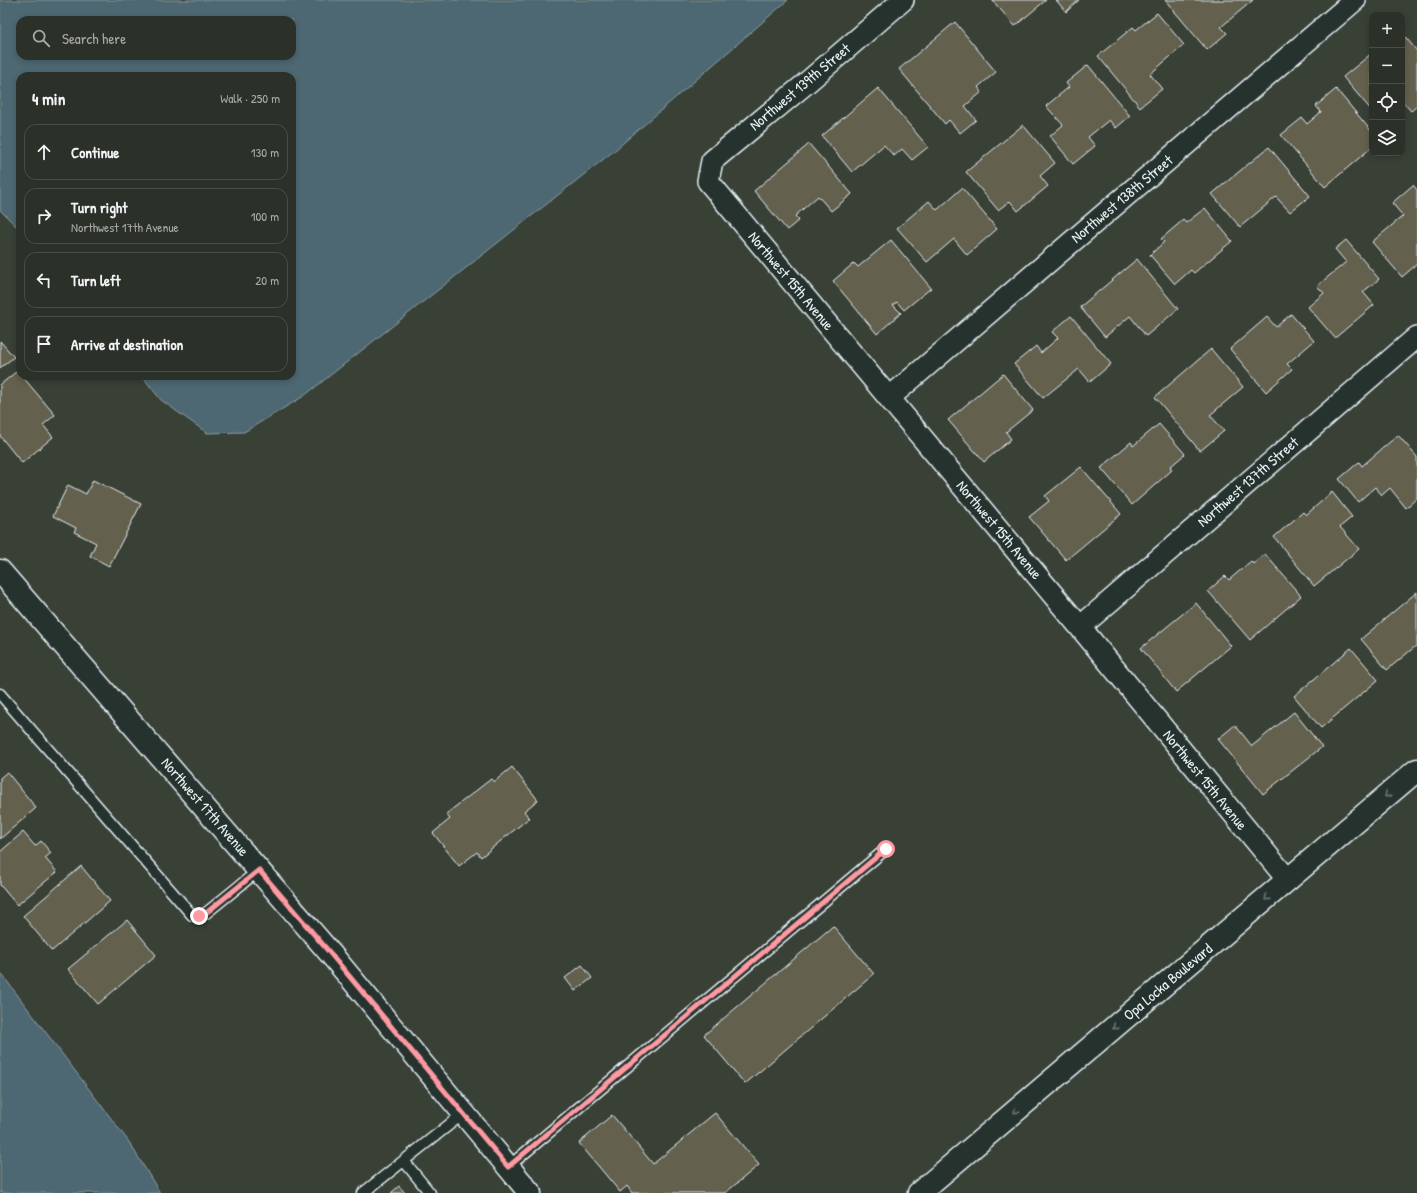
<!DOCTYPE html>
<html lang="en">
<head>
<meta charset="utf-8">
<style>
  body { margin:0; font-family:"Patrick Hand",sans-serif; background:#333931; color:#f1f3f6 }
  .controls { position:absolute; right:12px; top:12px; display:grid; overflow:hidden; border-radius:8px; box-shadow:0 2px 6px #0003 }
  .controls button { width:36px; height:36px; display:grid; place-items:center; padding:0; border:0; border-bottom:1px solid #474c46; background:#2b3129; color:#f1f3f6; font:20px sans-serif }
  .stop { position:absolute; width:12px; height:12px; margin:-9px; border:3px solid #ff9aa2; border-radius:50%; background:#fff }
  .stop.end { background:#ff9aa2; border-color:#fff; box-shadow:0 1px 4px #0008 }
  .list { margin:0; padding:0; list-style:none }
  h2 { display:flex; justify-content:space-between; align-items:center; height:52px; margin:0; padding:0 16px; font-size:17px }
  h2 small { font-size:13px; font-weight:400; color:#a6a9a8 }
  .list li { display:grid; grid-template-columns:26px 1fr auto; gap:12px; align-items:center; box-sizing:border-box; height:56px; margin:0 8px 8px; padding:0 8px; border:1px solid #474c46; border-radius:12px }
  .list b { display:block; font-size:15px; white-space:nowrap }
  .list p { margin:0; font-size:13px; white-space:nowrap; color:#a6a9a8 }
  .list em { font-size:13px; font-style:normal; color:#a6a9a8 }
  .icon { flex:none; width:22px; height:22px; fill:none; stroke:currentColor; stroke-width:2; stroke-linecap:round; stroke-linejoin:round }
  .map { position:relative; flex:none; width:1417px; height:1193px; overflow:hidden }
  .search { position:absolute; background:#2b3129; box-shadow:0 2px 6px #0003; left:16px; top:16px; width:280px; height:44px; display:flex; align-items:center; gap:10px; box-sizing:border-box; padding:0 14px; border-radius:12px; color:#a6a9a8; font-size:15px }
  .panel { position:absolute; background:#2b3129; box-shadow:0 2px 6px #0003; left:16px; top:72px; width:280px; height:308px; border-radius:12px }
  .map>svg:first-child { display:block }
  .water { fill:#4d6872; stroke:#8b9fa8; fill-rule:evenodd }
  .building { fill:#64614e; stroke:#e8f1f8 }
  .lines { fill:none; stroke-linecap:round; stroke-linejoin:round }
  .lane-casing { stroke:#e8f1f8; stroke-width:13 }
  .street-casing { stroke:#e8f1f8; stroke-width:24 }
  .secondary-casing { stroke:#e8f1f8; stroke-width:25 }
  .lane { stroke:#26332d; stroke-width:10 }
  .street { stroke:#26332d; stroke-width:21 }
  .secondary { stroke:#26332d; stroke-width:22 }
  .oneway { stroke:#6a7674 }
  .route { stroke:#ff9aa2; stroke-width:5 }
  .labels { text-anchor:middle; stroke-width:3; stroke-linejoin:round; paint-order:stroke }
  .street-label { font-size:15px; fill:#e8f1f8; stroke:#26332d }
</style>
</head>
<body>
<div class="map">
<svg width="1417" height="1193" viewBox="0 0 1417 1193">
  <rect width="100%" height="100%" fill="#394137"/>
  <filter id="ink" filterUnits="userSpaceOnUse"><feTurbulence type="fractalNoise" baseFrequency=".025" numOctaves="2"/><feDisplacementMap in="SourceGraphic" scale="8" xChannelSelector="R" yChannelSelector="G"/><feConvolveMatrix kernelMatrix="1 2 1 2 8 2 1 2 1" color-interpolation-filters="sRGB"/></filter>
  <g filter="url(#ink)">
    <path class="water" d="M3,0h785l-173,150 -311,246 -60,36 -37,1 -46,-33 -19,-24h150v-300h-272v154l-20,-20v-209zM20,20h272v36h-272z
      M0,972l129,170 31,51h-160z"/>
    <path class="building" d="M992,0h54l-31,26z
      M1056,0h23l-13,12z
      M1165,0h88l-32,27 6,6 -20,17z
      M1157,13l27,32 -34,29 12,15 -22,18 -42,-51 35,-29 3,3z
      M955,22l41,50 -18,15 4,5 -17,14 11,14 -16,13 -11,-13 -4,4 -46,-55z
      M1402,33l15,18v55l-6,5 -9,-10z
      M1372,53v58l-29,-34z
      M1088,65l42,51 -14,12 -7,-8 -21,17 7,9 -22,18 -23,-28 13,-11 -17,-19 23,-19 -3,-4z
      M878,88l50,59 -16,13 -10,-11 -8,7 -10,-11 -32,27 -30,-36z
      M1336,89l36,43v15l-47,40 -44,-52 21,-17 5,6 14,-12 -5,-6z
      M1023,125l32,38 -15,13 8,10 -30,25 -8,-10 -12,9 -32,-38z
      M809,144l43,50 -21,17 -13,-15 -23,20 4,4 -12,10 -33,-39z
      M1269,147l41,49 -20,16 -14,-15 -36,30 -28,-33z
      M1413,185l4,5v74l-15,13 -30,-35 31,-26 -11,-13z
      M962,188l35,41 -30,26 -13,-16 -27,23 -30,-34 32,-27 8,9z
      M1205,208l27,33 -38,32 -3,-3 -16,14 -25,-29 14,-13 -3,-3 22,-19 3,3z
      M891,240l40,48 -27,22 -7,-8 -4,3 8,8 -24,21 -44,-53 21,-18 4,4z
      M1346,240l33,39 -16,13 11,13 -39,33 -27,-31 16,-14 -7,-7 29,-24 -11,-13z
      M1137,259l41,50 -32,27 -16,-20 -25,21 -25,-30z
      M1291,314l23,27 -27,23 5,5 -26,23 -36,-43 37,-32 9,10z
      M1071,316l40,48 -21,18 -11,-13 -36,29 -29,-34 22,-18 5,7 17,-15 -6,-6z
      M0,341l14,16 -14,11z
      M1211,349l32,38 -33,28 14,16 -24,20 -45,-54z
      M17,371l3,5h2l33,39 -12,10 10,12 -31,26 -22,-27v-51z
      M1003,374l30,36 -27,22 5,7 -27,23 -36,-42z
      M1159,424l26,30 -15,13 2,3 -40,35 -31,-37 30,-26 2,4z
      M1398,435l19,22v41l-11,10 -16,-20 -8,7 -7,-8 -17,15 -19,-23 20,-17 3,4z
      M1081,467l40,47 -55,46 -37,-43 20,-16 -4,-5z
      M93,480l48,24 -32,62 -19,-10 6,-13 -22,-11 2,-4 -23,-12 15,-31 18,9z
      M1332,492l20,25 -12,10 19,22 -45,37 -40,-49 29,-25 3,3z
      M1265,554l36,42 -51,44 -42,-49 17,-15 4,4 22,-19 2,3z
      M1417,592v53l-30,25 -26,-31z
      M1196,603l35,43 -55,46 -35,-44z
      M1351,648l27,32 -57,48 -27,-32z
      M1294,712l28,35 -59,47 -45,-55 17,-14 17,21z
      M512,767l26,33 -14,11 5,7 -48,39 -4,-5 -18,14 -26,-33 17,-14 -4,-5 45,-35 3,3z
      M7,772l29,36 -36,31v-61z
      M23,832l12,14 6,-5 10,12 -6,5 12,14 -40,33 -17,-20v-33z
      M81,866l29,35 -58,50 -29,-35z
      M127,920l29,35 -58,49 -30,-35z
      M833,926l41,48 -129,110 -41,-49z
      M582,965l10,13 -17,13 -10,-13z
      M715,1113l44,52 -34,28h-93l-5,-7 -7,6 -41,-49 33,-28 41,49z
      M399,1186l6,7h-14z"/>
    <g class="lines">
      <defs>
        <path id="lane" d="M0,694l192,221 7,1 7,-3 53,-43
          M404,1161l26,32
          M508,1167l378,-318
          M363,1193l101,-80"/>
        <path id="street" d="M903,0l-99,85 -92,76 -4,20 372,446 208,253
          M889,398l466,-398
          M1080,627l337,-290"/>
        <path id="secondary" d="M0,571l330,382 200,240
          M919,1193l498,-423"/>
      </defs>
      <use href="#lane" class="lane-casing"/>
      <use href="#street" class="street-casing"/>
      <use href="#secondary" class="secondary-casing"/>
      <use href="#lane" class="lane"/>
      <use href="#street" class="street"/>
      <use href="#secondary" class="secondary"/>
    </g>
    <defs><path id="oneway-chevron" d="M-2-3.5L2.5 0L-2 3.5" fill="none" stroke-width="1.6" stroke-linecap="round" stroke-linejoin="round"/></defs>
    <g class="oneway">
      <use href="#oneway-chevron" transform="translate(1387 795) rotate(140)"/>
      <use href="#oneway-chevron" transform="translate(1267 898) rotate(140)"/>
      <use href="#oneway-chevron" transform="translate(1115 1027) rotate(140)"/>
      <use href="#oneway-chevron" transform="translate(1016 1111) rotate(140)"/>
    </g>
  </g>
  <g class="lines" filter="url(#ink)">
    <path class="route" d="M199,916l7,-3 53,-43 71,83 178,214 378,-318"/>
  </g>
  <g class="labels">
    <g class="street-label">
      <text transform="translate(800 87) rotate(-40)" y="5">Northwest 139th Street</text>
      <text transform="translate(1122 199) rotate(-40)" y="5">Northwest 138th Street</text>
      <text transform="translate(791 281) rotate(50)" y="5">Northwest 15th Avenue</text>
      <text transform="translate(1248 482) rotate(-41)" y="5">Northwest 137th Street</text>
      <text transform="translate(999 530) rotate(50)" y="5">Northwest 15th Avenue</text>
      <text transform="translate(1205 780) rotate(51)" y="5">Northwest 15th Avenue</text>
      <text transform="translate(205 807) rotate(49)" y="5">Northwest 17th Avenue</text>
      <text transform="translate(1168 982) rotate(-40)" y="5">Opa Locka Boulevard</text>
    </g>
  </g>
</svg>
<div class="controls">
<button>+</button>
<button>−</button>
<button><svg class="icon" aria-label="locate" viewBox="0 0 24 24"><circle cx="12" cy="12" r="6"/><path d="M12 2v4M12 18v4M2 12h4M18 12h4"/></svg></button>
<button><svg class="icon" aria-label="layers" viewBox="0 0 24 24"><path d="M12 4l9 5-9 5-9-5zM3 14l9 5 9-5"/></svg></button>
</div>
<div class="stop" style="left:886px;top:849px"></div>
<div class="stop end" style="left:199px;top:916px"></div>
<div class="search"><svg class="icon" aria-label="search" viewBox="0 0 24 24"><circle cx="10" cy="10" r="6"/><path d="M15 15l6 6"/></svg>Search here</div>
<section class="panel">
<h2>4 min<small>Walk · 250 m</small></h2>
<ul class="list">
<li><svg class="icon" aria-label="ahead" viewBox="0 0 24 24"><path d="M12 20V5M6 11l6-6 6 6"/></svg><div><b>Continue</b></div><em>130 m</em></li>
<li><svg class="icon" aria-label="right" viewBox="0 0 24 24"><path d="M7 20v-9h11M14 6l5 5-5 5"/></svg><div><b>Turn right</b><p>Northwest 17th Avenue</p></div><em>100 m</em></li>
<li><svg class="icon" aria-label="left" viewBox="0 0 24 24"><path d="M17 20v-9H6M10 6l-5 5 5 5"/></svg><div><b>Turn left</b></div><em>20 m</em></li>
<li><svg class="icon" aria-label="arrive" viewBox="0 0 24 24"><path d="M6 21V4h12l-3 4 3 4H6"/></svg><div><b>Arrive at destination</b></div></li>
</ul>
</section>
</div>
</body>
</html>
